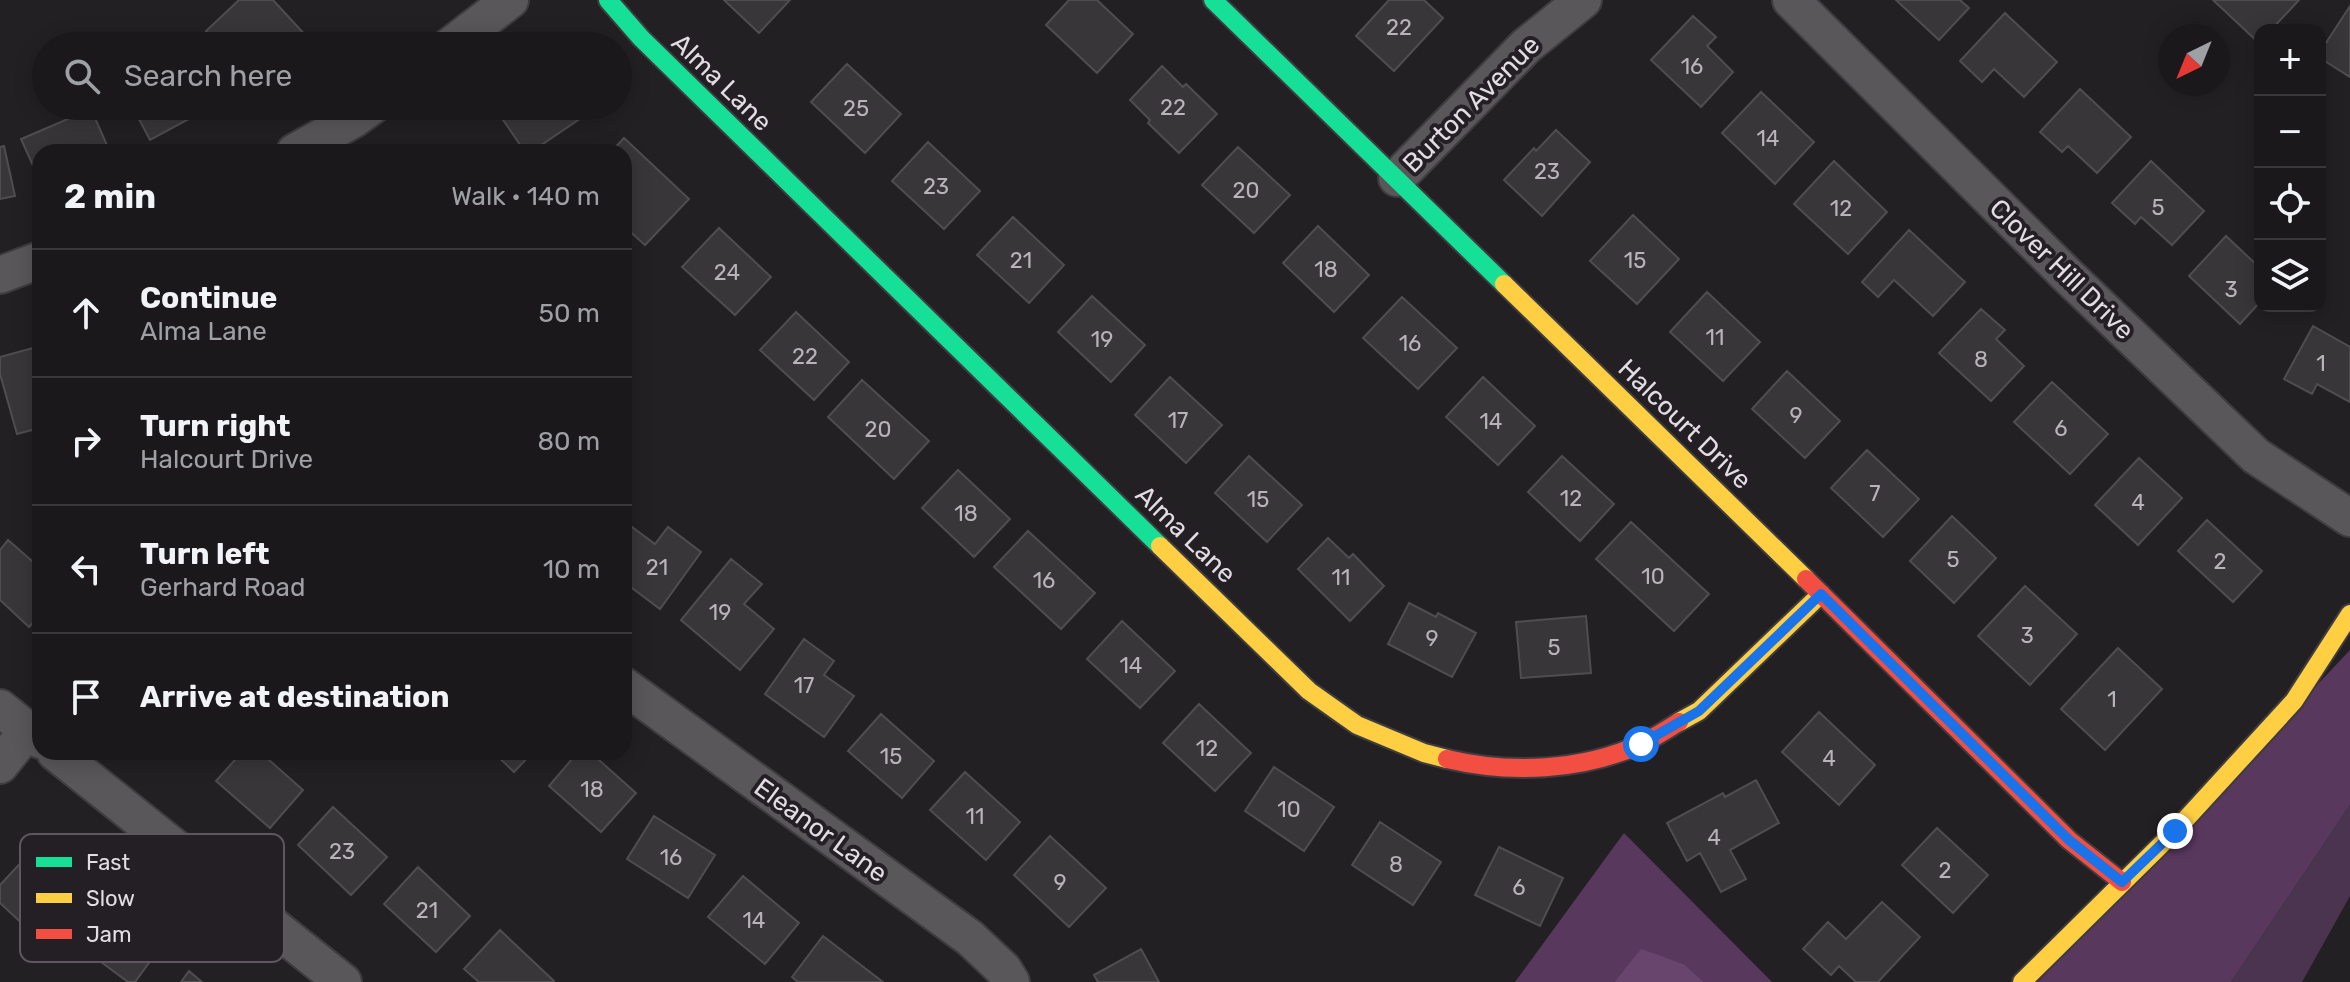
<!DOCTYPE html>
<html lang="en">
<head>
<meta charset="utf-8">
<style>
  body { margin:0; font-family:Rubik,sans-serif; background:#272528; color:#f1f3f6 }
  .controls { position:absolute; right:24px; top:24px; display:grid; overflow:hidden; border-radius:16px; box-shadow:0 4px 20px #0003 }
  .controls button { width:72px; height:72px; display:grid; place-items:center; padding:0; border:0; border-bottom:2px solid #38373a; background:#1a181b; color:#f1f3f6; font:40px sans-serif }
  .compass { position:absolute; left:2158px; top:24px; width:72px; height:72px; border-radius:50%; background:#1a181b; box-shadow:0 4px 20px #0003; rotate:223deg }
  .stop { position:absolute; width:24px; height:24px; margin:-18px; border:6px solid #1a73e8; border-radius:50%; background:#fff }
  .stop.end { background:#1a73e8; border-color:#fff; box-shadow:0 2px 8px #0008 }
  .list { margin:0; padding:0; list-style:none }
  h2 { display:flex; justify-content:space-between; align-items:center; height:104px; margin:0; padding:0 32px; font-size:34px }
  h2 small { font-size:26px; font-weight:400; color:#9fa0a3 }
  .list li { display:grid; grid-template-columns:52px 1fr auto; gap:24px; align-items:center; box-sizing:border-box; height:128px; padding:0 32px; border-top:2px solid #38373a }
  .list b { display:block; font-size:30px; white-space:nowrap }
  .list p { margin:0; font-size:26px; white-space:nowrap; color:#9fa0a3 }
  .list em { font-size:26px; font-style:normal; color:#9fa0a3 }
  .icon { flex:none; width:44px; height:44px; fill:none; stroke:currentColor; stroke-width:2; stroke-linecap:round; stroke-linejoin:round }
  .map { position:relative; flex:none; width:2350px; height:982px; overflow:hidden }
  .search { position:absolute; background:#1a181b; box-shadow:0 4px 20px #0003; left:32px; top:32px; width:600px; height:88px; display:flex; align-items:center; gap:20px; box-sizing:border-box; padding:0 28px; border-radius:44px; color:#9fa0a3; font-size:30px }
  .panel { position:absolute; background:#1a181b; box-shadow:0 4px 20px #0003; left:32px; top:144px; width:600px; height:616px; border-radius:24px }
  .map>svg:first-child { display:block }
  .green { fill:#4b344f }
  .forest { fill:#59385e }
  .water { fill:#67456d }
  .building { fill:#39363a; stroke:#4f4d50; stroke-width:2 }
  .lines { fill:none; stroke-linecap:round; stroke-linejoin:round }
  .street-casing { stroke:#3f3c40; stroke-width:40 }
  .fast-casing { stroke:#3f3c40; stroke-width:22 }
  .slow-casing { stroke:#3f3c40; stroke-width:22 }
  .jam-casing { stroke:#3f3c40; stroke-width:22 }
  .street { stroke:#59575a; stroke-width:36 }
  .fast { stroke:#16e098; stroke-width:18 }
  .slow { stroke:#ffcf43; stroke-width:18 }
  .jam { stroke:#f24e42; stroke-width:18 }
  .route { stroke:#1a73e8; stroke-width:10 }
  .labels { text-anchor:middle; stroke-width:8; stroke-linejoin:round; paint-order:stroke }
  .number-label { font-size:22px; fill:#b7b3b8 }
  .street-label { font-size:26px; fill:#e1dde2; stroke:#241f25 }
  .key { fill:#241f25; stroke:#5d585e; stroke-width:2 }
  .key-label { font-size:22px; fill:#e1dde2 }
</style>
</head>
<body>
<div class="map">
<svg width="2350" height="982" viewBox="0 0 2350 982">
  <rect width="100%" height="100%" fill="#232024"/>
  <path class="green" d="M2350,805v91l-48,86h-71z"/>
  <path class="forest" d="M2350,650v155l-119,177h-193z
    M1624,833l148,149h-68l-20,-18 -43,-14 -27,32h-99z"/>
  <path class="water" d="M1641,949l43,15 20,18h-90z"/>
  <path class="building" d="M239,0h34l35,38 -8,8h-80l-14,-15z
    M724,0h66l-31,33z
    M1069,0h28l36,34 -36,39 -51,-48z
    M1389,0h35l19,18 -49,53 -38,-35z
    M1896,0h64l9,8 -30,32z
    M2213,0h86l-28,30h-11l-1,13z
    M2350,6v71l-30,-19v-6z
    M2005,13l52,49 -33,35 -30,-28 -12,13 -22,-21z
    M1693,16l23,21 -9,9 26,26 -32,35 -50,-47z
    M847,64l54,50 -36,39 -54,-51z
    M1162,66l21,21 3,-3 31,30 -38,39 -31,-30 2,-3 -20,-20z
    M2080,89l51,48 -34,36 -29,-27 -6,6 -22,-20z
    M1761,92l53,50 -39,42 -53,-51z
    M132,106h81l-63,34z
    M510,106h66l8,10 -53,36h-6l-26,-38z
    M91,109l19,43h-70v29l-19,-42z
    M1556,130l34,32 -48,54 -38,-36 30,-32 2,3z
    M624,138l65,61 -44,46 -21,-19v-74h-13z
    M928,142l52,49 -36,38 -52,-48z
    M4,146l11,50 -15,3v-52z
    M1238,147l52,48 -36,38 -52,-48z
    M1834,161l53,51 -39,42 -54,-50z
    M2151,161l53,50 -32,34 -31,-28 -6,7 -23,-21z
    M1633,215l46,44 -42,45 -47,-43z
    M1013,217l51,48 -35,38 -52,-48z
    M1318,226l51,49 -35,37 -51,-49z
    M719,228l52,49 -36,38 -53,-48z
    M1909,230l56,52 -32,34 -39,-36 -16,17 -16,-15z
    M2226,236l34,32v34l-20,22 -51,-48z
    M1707,292l53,50 -37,39 -53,-49z
    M1092,296l53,49 -34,37 -53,-50z
    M1402,297l55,51 -39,41 -55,-51z
    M1981,309l24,21 -9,9 28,27 -33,35 -52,-48z
    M796,312l53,50 -35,38 -54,-50z
    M2313,326l37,21v55l-33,-18 -5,10 -28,-15z
    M40,346v82l-23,6 -17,-60v-17z
    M1787,371l53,50 -35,37 -53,-49z
    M1170,377l52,48 -36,38 -51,-48z
    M1483,377l52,49 -37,39 -52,-48z
    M862,380l67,61 -35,38 -66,-62z
    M2052,382l56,52 -38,40 -56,-52z
    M1867,450l52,49 -36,38 -52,-49z
    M1249,456l53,49 -35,37 -52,-49z
    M1562,456l52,48 -34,37 -52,-49z
    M2139,458l43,40 -44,47 -43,-40z
    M958,470l52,49 -36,38 -52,-49z
    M1952,516l44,42 -42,45 -44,-42z
    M2207,520l55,51 -29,31 -55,-51z
    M1631,522l78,72 -35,37 -78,-72z
    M628,524l27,20 13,-17 33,25 -41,57 -36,-27v-53z
    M1028,531l67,62 -34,36 -67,-62z
    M1328,538l21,20 4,-4 31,32 -34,35 -52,-52z
    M8,540l32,28v47l-11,12 -29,-27v-50z
    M731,559l31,25 -18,20 30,25 -34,41 -59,-50z
    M2025,586l52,48 -47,51 -52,-49z
    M1409,603l27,14 2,-4 38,20 -24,44 -64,-33z
    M1586,616l5,57 -70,5 -5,-56z
    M1122,621l53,50 -35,37 -53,-49z
    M804,639l30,22 -10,14 30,21 -30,41 -59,-43z
    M2118,648l44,41 -57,61 -44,-41z
    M1199,704l52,49 -36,38 -52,-48z
    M1819,712l56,53 -36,40 -57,-53z
    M881,714l53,47 -32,37 -54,-47z
    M242,752h18l43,38 -33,38 -54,-47z
    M493,752h40l-19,20z
    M578,752h12l46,41 -35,39 -52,-46z
    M1274,767l60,40 -30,44 -59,-40z
    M965,772l55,50 -34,38 -56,-50z
    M1756,780l23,43 -49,27 16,29 -25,13 -21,-39 -13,8 -20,-38 56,-30 2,4z
    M333,807l54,50 -36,38 -53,-50z
    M654,816l61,39 -27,43 -61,-39z
    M1380,822l61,40 -28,43 -61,-40z
    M1937,828l51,47 -35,38 -51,-48z
    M1050,836l56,52 -37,39 -55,-52z
    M43,839l38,36 -52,55 -29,-27v-18z
    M1499,847l64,31 -23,48 -65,-31z
    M418,867l52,49 -34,36 -52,-48z
    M743,876l56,47 -34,41 -57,-47z
    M1882,902l38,35 -42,45h-22l-17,-16 -8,9 -28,-26 25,-27 18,17z
    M106,904l56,41 -27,37h-7l-51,-38z
    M500,930l54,51 -1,1h-74l-15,-13z
    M823,936l60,46h-85l-6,-5z
    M1141,949l18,33h-61l-4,-7z
    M189,971l13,11h-21z"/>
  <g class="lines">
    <defs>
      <path id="street" d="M1791,0l277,276 188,180 94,62
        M450,46l60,-46
        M295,152l59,-33 18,-13
        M1397,178l129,-132 57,-46
        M0,275l40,-15
        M624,686l346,252 33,31 8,13
        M0,708l40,32
        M55,752l288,230
        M0,765l28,-35"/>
      <path id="fast" d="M608,0l33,38 519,508
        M1213,0l291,284"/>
      <path id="slow" d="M1504,284l302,295
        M1160,546l149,145 48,34 67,28 23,6
        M1679,722l20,-11 122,-117
        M2022,982l153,-151 119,-130 56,-87"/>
      <path id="jam" d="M1806,579l263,261 53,42
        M1447,759c63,15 135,12 194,-15 13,-6 26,-15 38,-22"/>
    </defs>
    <use href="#street" class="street-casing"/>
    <use href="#fast" class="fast-casing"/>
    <use href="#slow" class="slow-casing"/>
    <use href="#jam" class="jam-casing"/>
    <use href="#street" class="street"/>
    <use href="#fast" class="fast"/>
    <use href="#slow" class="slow"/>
    <use href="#jam" class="jam"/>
  </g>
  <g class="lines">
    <path class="route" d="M1641,744l58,-33 122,-117 248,246 53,42 53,-51"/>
  </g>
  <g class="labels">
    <g class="number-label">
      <text x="1399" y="35">22</text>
      <text x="1692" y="74">16</text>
      <text x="1173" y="115">22</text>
      <text x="856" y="116">25</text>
      <text x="1768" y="146">14</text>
      <text x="1547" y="179">23</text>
      <text x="936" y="194">23</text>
      <text x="1246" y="198">20</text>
      <text x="2158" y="215">5</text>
      <text x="1841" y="216">12</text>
      <text x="1021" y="268">21</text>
      <text x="1635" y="268">15</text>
      <text x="1326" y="277">18</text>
      <text x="727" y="280">24</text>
      <text x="2231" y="297">3</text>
      <text x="1715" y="345">11</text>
      <text x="1102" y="347">19</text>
      <text x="1410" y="351">16</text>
      <text x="805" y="364">22</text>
      <text x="1981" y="367">8</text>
      <text x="2321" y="371">1</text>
      <text x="1796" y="423">9</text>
      <text x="1178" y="428">17</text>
      <text x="1491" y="429">14</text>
      <text x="2061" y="436">6</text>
      <text x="878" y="437">20</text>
      <text x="1875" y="501">7</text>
      <text x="1571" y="506">12</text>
      <text x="1258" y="507">15</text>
      <text x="2138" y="510">4</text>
      <text x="966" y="521">18</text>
      <text x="1953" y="567">5</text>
      <text x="2220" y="569">2</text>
      <text x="657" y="575">21</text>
      <text x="1653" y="584">10</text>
      <text x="1341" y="585">11</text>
      <text x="1044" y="588">16</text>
      <text x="720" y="620">19</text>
      <text x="2027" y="643">3</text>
      <text x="1432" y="646">9</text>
      <text x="1554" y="655">5</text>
      <text x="1131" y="673">14</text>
      <text x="804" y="693">17</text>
      <text x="2112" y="707">1</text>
      <text x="1207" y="756">12</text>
      <text x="891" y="764">15</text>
      <text x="1829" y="766">4</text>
      <text x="592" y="797">18</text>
      <text x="1289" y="817">10</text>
      <text x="975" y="824">11</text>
      <text x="1714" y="845">4</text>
      <text x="342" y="859">23</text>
      <text x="671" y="865">16</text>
      <text x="1396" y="872">8</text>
      <text x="1945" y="878">2</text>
      <text x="1060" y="890">9</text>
      <text x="1519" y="895">6</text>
      <text x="427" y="918">21</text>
      <text x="754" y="928">14</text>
    </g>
    <g class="street-label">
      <text transform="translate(722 82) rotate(44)" y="9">Alma Lane</text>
      <text transform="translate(1471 104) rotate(-45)" y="9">Burton Avenue</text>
      <text transform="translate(2062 269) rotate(44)" y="9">Clover Hill Drive</text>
      <text transform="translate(1685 424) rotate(44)" y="9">Halcourt Drive</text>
      <text transform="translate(1186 534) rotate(44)" y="9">Alma Lane</text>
      <text transform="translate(821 830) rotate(36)" y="9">Eleanor Lane</text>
    </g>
  </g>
  <rect x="20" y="834" width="264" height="128" rx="12" class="key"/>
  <rect x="36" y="857" width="36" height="10" fill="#16e098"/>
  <rect x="36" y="893" width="36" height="10" fill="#ffcf43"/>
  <rect x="36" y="929" width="36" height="10" fill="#f24e42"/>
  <g class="key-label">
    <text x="86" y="870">Fast</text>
    <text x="86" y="906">Slow</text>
    <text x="86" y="942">Jam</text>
  </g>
</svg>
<div class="controls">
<button>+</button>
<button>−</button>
<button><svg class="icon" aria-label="locate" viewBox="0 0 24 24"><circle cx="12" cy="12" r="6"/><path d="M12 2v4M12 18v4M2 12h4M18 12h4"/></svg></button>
<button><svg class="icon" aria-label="layers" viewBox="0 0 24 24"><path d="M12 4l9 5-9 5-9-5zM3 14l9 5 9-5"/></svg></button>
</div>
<svg class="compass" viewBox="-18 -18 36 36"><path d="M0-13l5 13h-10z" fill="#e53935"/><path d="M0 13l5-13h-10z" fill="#9fa0a3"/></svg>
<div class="stop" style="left:1641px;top:744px"></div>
<div class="stop end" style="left:2175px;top:831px"></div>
<div class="search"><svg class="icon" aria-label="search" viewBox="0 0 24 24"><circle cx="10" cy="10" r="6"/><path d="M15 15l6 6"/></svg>Search here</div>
<section class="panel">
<h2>2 min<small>Walk · 140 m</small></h2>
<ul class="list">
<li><svg class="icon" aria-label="ahead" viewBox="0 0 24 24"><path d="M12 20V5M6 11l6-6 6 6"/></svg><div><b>Continue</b><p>Alma Lane</p></div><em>50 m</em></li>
<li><svg class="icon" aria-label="right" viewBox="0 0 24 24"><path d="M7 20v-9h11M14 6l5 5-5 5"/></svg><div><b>Turn right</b><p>Halcourt Drive</p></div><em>80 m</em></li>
<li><svg class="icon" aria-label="left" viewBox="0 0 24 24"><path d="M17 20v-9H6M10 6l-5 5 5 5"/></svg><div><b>Turn left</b><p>Gerhard Road</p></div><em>10 m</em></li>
<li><svg class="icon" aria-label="arrive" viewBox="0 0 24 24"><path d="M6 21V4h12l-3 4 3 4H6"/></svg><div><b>Arrive at destination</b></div></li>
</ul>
</section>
</div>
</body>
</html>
